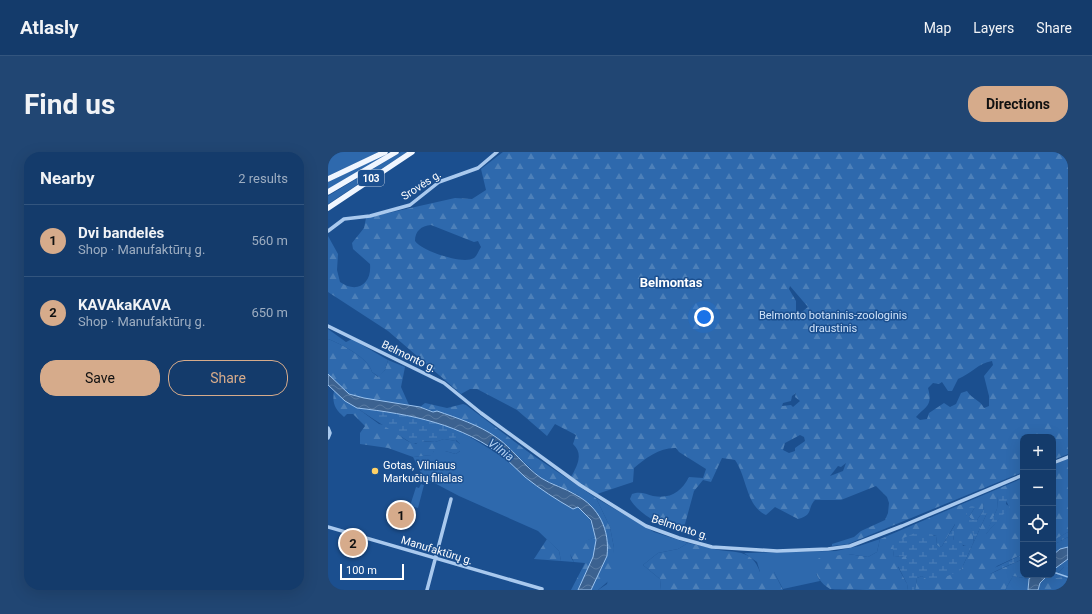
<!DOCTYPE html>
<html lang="en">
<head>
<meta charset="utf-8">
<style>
  body { margin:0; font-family:Roboto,sans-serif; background:#214673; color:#f1f3f6 }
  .controls { position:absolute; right:12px; bottom:12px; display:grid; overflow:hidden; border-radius:8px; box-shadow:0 4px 16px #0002 }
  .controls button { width:36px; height:36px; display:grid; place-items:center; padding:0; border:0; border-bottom:1px solid #33557e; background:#143b6b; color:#f1f3f6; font:20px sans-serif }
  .scale { position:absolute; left:12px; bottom:10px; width:64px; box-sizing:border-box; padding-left:4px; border:2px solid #fff; border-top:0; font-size:11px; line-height:14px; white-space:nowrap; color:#fff; -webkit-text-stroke:3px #1b4f8f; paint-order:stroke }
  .you { position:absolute; left:376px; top:165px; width:14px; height:14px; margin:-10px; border:3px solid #fff; border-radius:50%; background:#1a73e8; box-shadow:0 0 0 6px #1a73e833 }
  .badge { display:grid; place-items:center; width:26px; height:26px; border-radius:50%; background:#d6ab8b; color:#111; font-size:13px; font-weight:700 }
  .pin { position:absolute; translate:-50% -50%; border:2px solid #fff; box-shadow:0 1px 4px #0006 }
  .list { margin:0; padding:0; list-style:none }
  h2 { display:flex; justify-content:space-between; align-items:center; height:52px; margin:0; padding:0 16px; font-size:17px }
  h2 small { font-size:13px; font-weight:400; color:#9dadc1 }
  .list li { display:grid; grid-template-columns:26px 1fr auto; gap:12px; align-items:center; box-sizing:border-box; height:72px; padding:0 16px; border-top:1px solid #33557e }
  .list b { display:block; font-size:15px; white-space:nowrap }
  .list p { margin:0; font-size:13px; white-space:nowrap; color:#9dadc1 }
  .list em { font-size:13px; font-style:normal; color:#9dadc1 }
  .actions { display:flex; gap:8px; padding:12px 16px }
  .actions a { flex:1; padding:9px 0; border:1px solid #d6ab8b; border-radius:16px; text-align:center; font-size:14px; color:#d6ab8b }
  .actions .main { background:#d6ab8b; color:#111 }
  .icon { flex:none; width:22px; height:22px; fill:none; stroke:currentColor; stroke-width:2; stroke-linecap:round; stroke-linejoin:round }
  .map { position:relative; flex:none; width:740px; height:438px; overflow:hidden; border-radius:16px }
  header { display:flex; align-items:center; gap:24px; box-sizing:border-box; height:56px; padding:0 20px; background:#143b6b; border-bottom:1px solid #33557e }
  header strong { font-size:19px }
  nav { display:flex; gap:22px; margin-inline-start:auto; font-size:14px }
  .intro { display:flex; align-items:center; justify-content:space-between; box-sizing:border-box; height:96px; padding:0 24px }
  h1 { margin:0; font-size:28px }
  .button { padding:10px 18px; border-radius:16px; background:#d6ab8b; color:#111; font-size:14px; font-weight:700 }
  main { display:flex; gap:24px; padding:0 24px }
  aside { flex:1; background:#143b6b; border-radius:16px; box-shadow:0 4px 16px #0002 }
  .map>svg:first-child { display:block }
  .green { fill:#2e69ad }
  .forest { fill:url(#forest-firs); fill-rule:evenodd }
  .wetland { fill:url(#wetland-marsh) }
  .water { fill:url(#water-waves); stroke:#9cc4f0 }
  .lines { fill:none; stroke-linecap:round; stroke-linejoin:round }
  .stream { stroke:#9cc4f0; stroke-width:1.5 }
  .minor { stroke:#a9c9ee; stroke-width:3.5 }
  .primary { stroke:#f0f6ff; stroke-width:5.5 }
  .poi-dot { fill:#ffd166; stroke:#1b4f8f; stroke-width:1.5 }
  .labels { text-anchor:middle; stroke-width:3; stroke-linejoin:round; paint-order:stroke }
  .shield { fill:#1b4f8f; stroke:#bbcadd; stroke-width:1 }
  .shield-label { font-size:10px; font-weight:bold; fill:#fff }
  .street-label { font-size:11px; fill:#fff; stroke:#1b4f8f }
  .park-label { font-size:11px; fill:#cfe3fa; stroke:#1b4f8f }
  .poi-label { font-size:11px; fill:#fff; stroke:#1b4f8f; text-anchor:start }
  .water-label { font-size:12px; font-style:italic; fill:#b5d3f5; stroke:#1b4f8f }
  .quarter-label { font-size:13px; font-weight:bold; fill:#fff; stroke:#1b4f8f }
</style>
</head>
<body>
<header>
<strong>Atlasly</strong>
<nav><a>Map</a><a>Layers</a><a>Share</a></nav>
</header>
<div class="intro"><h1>Find us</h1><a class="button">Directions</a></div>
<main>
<aside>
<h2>Nearby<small>2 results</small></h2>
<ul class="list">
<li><span class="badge">1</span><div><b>Dvi bandelės</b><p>Shop · Manufaktūrų g.</p></div><em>560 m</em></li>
<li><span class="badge">2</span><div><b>KAVAkaKAVA</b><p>Shop · Manufaktūrų g.</p></div><em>650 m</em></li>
</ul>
<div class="actions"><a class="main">Save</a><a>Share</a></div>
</aside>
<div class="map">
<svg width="740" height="438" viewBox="0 0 740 438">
  <defs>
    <pattern id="forest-firs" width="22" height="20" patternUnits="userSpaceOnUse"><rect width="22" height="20" fill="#2e69ad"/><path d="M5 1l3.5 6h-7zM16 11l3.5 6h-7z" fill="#4d80b9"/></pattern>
    <pattern id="wetland-marsh" width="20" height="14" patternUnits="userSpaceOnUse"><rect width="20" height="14" fill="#2e69ad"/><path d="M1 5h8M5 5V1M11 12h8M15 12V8" fill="none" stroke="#4d80b9"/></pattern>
    <pattern id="water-waves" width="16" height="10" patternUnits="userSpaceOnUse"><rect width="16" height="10" fill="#3c6290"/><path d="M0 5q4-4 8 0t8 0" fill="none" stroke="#597aa1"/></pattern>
  </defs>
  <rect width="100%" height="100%" fill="#1b4f8f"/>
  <path class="green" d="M0,0h51l-51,24z
    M73,0h6l-79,52v-8z
    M56,3l1,1 -57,33v-7z
    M0,177l18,13 6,-3 36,21 -3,10 -6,7 -7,-5c-3,-14 -31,-28 -44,-33z
    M127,276l50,30 20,19 48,32 5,-2c13,7 13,18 17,30 -10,5 -33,11 -21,25l-13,-1 -2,-10 -21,-20 -79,-35 -36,-19 -10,-20 18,-2 3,-4h11l11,3 4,-3v-7l-6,-6z
    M93,332l3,1 -6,23 -8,-2 6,-19 3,1z
    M268,346l58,34 34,11 -10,6 -20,4 -15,12 17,14 1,11h-63l9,-6 7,-36 -4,-21z
    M552,387l-3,13 -9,5 -20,-3 -32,20 4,7 -37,8 -9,-17h-14l-3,-10 -13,-9 92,-2 23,-5z
    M736,415h4v12l-6,-2 -6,1v-3z
    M685,424l16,3 -1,11h-23z"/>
  <path class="forest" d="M175,0h565v302l-15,6v-23h-30v35l-175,72 -16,2v-2l22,-7 7,-6 24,-11 3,-7 1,-10 -2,-6 -11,-11 -35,14h-26c-8,8 -1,15 -17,19l-23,-12 -9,8c-20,-9 -19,-38 -31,-55l-13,-2 -11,24 -8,-2 -9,11 -9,33 -3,3c-16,3 -44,-13 -52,-28l2,-5c8,-3 14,0 21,2 18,3 28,-4 36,-19l14,1 3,-9 -27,-17 -3,-4c-15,-1 -31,10 -42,20l-1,14 -36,12 -26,-17c6,-11 13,-23 2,-33l3,-9 -21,-11 -8,12 -30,-26 -40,-21h-7l-9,5 -73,-63 -60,-39v-56l10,18 -1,16 3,12c17,12 32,2 30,-18l-17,-15 -1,-6 12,-15 2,-10 89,-20 17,1 14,-9 -5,-21zM103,73l43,17 4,-1 3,6c-2,3 -4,9 -7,11 -11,7 -52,-7 -59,-17 0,-10 6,-15 16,-16zM462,134l18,21 -10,8 -2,-1v-13l-7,-12zM664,209l1,4 -9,11 5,20v10l-5,2c-4,-8 -12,-9 -17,-17l-6,2 -5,11 -6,3 -6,-4 -15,10 -2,6 -7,1 -4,-3c10,-11 17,-11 12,-29l5,-5 6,1 3,-2 6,9h4l6,-12c13,-5 20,-16 34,-18zM468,241l-1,4 5,4 -7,6 -2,-2 -9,1 1,-3 8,-2 1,-5zM472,283l4,2 1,4 -10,7v3l-6,2 -6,-3 2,-7zM518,311l-3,8 -13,5 8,-10 3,1z
    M0,187c13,5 41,19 44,33l6,5 7,-7 3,-10 17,7 -4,20 8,18 -45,-7 -15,-4 -21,-20z
    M6,239l45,33c15,2 22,17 37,20l3,-3 16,1 9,-3 12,2 4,3 1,6 -5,4 -11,-3h-11l-2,4 -19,2 -25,-9 -28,-4v-11l5,-7 -12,-12h-6l-3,3c-9,-8 -12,-13 -10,-26z
    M97,251l22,5 16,-4 3,1 65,49 65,44 14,29 4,21 -2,30 -14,12h-7l17,-40 -30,-55 -37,-17 -45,-42 -39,-18 -37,-11z
    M740,307v73l-15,9v-76z
    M695,326v76l-26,12 -7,8 33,-15v16h9l-3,4 -16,-3 -8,14h-90l2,-12 5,-2 5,3 34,-9 26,-57 -3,-10 -1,8 -6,9h-4l-4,-3 6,-10 -9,7c4,10 9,18 7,29 -9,6 -11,0 -20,-2l2,-17 -13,22 -3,1 -3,-3 1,-8 -6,-1 -38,15 1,7 12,-1 2,5 -10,6 9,17 1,6c-11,0 -72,0 -78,-1 -10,-6 -17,-16 -15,-28l4,-3 29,-4 20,3 9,-5 3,-13zM670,344h6l5,11 -23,27 11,-25z
    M267,385c5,18 -11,37 -17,53h-7l14,-27 -11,-1 -4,-8 -2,-12 5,-2 6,3z
    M740,385v10l-8,2 -7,6v-10z
    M219,387l12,12 2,10 -27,-2z
    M360,391c10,2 21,5 31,7 20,3 33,0 41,22h14l9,18h-122l-1,-11 -17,-14 15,-12 20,-4z
    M740,407v8h-4l-8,8v3l6,-1 6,2v11h-30l2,-7 8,-8h5v-5z"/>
  <path class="wetland" d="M29,256l51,7 47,13 1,13 -12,-2 -9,3 -10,-1 -12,3c-19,-12 -37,-23 -56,-36z
    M680,342l-2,10 4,3 -25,28 12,-26 1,-13z
    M660,350l-1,11 -26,57 -29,13 -10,-7 -5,2 -2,12h-7l-1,-6 -9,-18 9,-5 -1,-5 -12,1 -2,-14 25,-11 5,2 7,-2 5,4h3l-1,8 3,3 3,-1 14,-23 -3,17h8l2,6 10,-3c3,-13 -8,-21 -7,-33l5,-4 4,1 -6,10 4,3h4l6,-9 1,-8z
    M740,380v5l-15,8 1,-5z
    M695,402v5c-11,5 -22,9 -33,15l-2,-3z"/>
  <path class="water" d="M0,222l21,20 15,4 56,9 13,5 4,-1c20,7 42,14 59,26 16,11 28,29 45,41 11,7 24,10 35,17 23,12 34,35 31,61l-16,34h-13l15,-33 3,-17 -5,-20 -13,-13 -5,2c-16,-9 -33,-20 -48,-32 -7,-6 -13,-13 -20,-19 -42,-34 -95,-44 -148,-50l-12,-7 -17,-16z
    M740,395v12l-15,11v-15l7,-6z
    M704,423h16l-8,8 -2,7h-10l1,-11z"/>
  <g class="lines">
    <path class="stream" d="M725,420l15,5"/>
    <path class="minor" d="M0,79l16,-12 26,-3 40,-11 29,-23 39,-14 19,-16
      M0,174l116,57 37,30 99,72 66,41 33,12 33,9 65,4 51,-2 22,-3 52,-20 121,-51
      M0,276l2,5 -2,5
      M725,311l15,-6
      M0,375l214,62
      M99,438l24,-91"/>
    <path class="primary" d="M0,27l57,-27
      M0,40l68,-40
      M0,56l84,-56"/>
  </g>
  <circle class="poi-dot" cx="47" cy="319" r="4"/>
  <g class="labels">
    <rect class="shield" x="30" y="18" width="26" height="16" rx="3"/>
    <g class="shield-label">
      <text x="43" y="30">103</text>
    </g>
    <g class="street-label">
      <text transform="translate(93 33) rotate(-33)" y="4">Srovės g.</text>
      <text transform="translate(81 204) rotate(26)" y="4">Belmonto g.</text>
      <text transform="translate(352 375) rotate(18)" y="4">Belmonto g.</text>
      <text transform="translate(109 398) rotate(17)" y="4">Manufaktūrų g.</text>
    </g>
    <g class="park-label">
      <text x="505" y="167">Belmonto botaninis-zoologinis<tspan x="505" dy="13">draustinis</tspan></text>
    </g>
    <g class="poi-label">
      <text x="55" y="317">Gotas, Vilniaus<tspan x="55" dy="13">Markučių filialas</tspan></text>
    </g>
    <g class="water-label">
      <text transform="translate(173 298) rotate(36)" y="4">Vilnia</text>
    </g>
    <g class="quarter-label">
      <text x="343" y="135">Belmontas</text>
    </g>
  </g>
</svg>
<div class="controls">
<button>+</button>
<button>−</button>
<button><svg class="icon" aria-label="locate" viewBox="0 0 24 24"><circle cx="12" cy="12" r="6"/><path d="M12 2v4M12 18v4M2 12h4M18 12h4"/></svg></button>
<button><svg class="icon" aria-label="layers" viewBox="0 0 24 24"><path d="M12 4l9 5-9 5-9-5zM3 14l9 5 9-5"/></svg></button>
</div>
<div class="scale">100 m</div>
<div class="you"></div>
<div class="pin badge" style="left:73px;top:363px">1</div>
<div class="pin badge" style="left:25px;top:391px">2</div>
</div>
</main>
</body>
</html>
